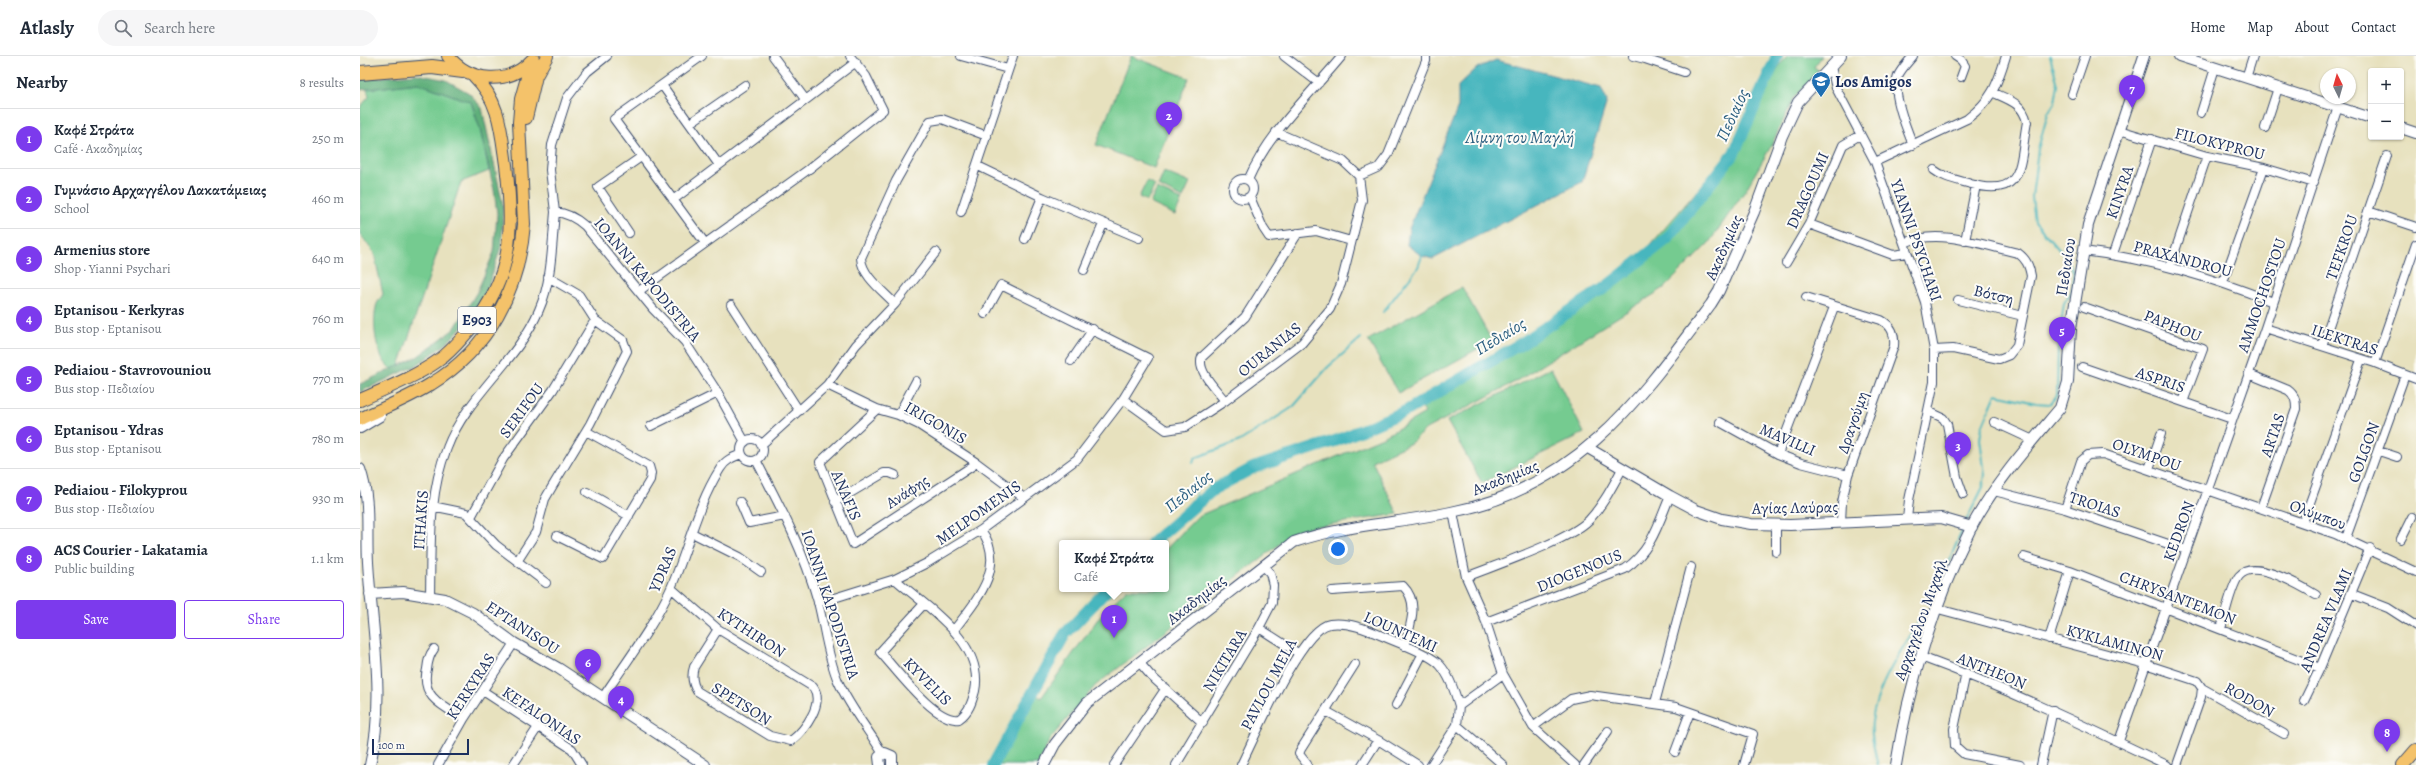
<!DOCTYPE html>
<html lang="en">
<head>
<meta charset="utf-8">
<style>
  body { margin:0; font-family:Alegreya,serif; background:#f6f6f7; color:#1f2937 }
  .controls { position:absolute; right:12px; top:12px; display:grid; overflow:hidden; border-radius:4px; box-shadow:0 1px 3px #0004 }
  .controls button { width:36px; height:36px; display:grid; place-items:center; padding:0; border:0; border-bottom:1px solid #e0e1e3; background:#fff; color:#1f2937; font:20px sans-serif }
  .compass { position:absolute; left:1960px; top:12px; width:36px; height:36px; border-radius:50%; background:#fff; box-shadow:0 1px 3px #0004; rotate:355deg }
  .scale { position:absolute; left:12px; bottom:10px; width:97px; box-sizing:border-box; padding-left:4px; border:2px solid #1b2f5e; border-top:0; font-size:11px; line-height:14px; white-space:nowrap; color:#1b2f5e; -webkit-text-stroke:3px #fdfcf7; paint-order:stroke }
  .you { position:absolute; left:978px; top:493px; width:14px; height:14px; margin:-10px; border:3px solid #fff; border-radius:50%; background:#1a73e8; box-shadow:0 0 0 6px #1a73e833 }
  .badge { display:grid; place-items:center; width:26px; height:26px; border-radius:50%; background:#7c3aed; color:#fff; font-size:13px; font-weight:700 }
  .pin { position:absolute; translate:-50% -33px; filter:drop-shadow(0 1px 2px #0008) }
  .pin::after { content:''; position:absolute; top:21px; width:14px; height:12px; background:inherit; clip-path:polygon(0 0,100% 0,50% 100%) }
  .popup { position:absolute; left:699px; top:484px; width:110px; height:52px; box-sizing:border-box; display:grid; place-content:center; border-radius:4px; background:#fff; filter:drop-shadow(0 1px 3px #0005); font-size:13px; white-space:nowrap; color:#747a83 }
  .popup b { font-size:15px; color:#1f2937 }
  .popup::after { content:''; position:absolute; left:50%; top:100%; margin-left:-8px; border:8px solid transparent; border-top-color:#fff }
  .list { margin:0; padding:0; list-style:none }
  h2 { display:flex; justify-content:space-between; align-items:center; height:52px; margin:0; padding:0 16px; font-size:17px }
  h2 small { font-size:13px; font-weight:400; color:#747a83 }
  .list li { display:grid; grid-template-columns:26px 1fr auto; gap:12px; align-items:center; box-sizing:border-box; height:60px; padding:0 16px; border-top:1px solid #e0e1e3 }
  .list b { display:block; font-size:15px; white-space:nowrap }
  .list p { margin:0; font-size:13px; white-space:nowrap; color:#747a83 }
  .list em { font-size:13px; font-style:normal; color:#747a83 }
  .actions { display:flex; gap:8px; padding:12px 16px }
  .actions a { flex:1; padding:9px 0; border:1px solid #7c3aed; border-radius:4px; text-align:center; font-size:14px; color:#7c3aed }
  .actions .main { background:#7c3aed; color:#fff }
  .icon { flex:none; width:22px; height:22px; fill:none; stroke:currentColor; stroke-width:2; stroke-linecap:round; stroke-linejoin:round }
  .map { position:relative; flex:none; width:2056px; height:709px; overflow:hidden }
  header { display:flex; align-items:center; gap:24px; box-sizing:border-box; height:56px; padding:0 20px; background:#fff; border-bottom:1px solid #e0e1e3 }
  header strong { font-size:19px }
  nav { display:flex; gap:22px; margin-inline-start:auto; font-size:14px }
  .search { width:280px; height:36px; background:#f6f6f7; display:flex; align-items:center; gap:10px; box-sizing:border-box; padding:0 14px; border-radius:22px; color:#747a83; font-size:15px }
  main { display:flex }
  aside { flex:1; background:#fff }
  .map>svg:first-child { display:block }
  .green { fill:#74cb90; stroke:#487d77 }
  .forest { fill:#5faf7a; stroke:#3d6f6c }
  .water { fill:#47b6be; stroke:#31728e }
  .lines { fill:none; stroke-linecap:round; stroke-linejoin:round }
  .stream { stroke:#47b6be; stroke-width:2 }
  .river { stroke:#47b6be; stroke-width:12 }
  .minor-casing { stroke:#3a4a6c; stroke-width:10 }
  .tertiary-casing { stroke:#3a4a6c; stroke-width:12 }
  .primary-casing { stroke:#3a4a6c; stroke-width:14 }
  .motorway-casing { stroke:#3a4a6c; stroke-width:16 }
  .minor { stroke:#fff; stroke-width:8 }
  .tertiary { stroke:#fff; stroke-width:10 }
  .primary { stroke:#f4c26a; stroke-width:12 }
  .motorway { stroke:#f4c26a; stroke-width:14 }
  .labels { text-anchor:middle; stroke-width:4; stroke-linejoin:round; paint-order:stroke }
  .shield { fill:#fdfcf7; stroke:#5f6c8c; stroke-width:1 }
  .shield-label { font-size:15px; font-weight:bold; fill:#1b2f5e }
  .poi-label { font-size:16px; font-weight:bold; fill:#1b2f5e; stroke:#fdfcf7; text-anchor:start }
  .street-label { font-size:16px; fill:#1b2f5e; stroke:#fdfcf7 }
  .water-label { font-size:17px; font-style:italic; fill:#2a5e80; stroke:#fdfcf7 }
</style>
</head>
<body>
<header>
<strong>Atlasly</strong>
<div class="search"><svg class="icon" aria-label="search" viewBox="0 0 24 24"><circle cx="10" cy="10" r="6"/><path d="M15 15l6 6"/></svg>Search here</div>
<nav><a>Home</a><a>Map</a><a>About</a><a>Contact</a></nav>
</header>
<main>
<aside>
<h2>Nearby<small>8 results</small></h2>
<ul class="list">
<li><span class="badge">1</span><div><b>Καφέ Στράτα</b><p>Café · Ακαδημίας</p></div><em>250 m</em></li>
<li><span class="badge">2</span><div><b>Γυμνάσιο Αρχαγγέλου Λακατάμειας</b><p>School</p></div><em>460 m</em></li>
<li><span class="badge">3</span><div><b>Armenius store</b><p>Shop · Yianni Psychari</p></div><em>640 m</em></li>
<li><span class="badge">4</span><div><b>Eptanisou - Kerkyras</b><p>Bus stop · Eptanisou</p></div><em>760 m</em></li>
<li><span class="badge">5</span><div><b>Pediaiou - Stavrovouniou</b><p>Bus stop · Πεδιαίου</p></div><em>770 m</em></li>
<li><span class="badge">6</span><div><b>Eptanisou - Ydras</b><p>Bus stop · Eptanisou</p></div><em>780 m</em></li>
<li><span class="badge">7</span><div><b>Pediaiou - Filokyprou</b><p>Bus stop · Πεδιαίου</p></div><em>930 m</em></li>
<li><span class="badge">8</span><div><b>ACS Courier - Lakatamia</b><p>Public building</p></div><em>1.1 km</em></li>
</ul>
<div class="actions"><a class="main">Save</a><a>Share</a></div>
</aside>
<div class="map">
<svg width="2056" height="709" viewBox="0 0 2056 709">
  <rect width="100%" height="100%" fill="#fdfcf7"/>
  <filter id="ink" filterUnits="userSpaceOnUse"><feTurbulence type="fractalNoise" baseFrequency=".025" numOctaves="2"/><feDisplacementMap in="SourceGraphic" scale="8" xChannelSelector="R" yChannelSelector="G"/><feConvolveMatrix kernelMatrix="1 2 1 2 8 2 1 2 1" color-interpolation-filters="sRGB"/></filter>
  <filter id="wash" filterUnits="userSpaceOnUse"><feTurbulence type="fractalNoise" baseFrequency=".012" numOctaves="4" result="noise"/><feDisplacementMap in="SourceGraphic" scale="16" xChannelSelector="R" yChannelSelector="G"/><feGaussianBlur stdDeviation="0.9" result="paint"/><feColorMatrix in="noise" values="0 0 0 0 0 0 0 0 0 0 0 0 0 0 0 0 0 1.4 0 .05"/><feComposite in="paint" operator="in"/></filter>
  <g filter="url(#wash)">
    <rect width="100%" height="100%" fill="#e7e1be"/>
    <path class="green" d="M771,0l58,22 -35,90 -58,-23z
      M1427,0h35l-8,11 6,4 -25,25 -25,52 -25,43 -37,53 -44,44 -151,95 -87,46 -15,14 -39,18 26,53 -86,13 -23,10 -193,148 -46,54 -12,26h-49l45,-72 7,5 59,-82 27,-27h39v-40l32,-33 187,-80 40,-23 -3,-5 126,-77 62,-43 36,-38 95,-110 37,-72z
      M58,27l53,19 9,27 9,42 -28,11 -62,184 -8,3c-15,-12 -19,-43 -15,-61 0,-5 5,-10 7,-14l-9,-41 -14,-19v-127l9,-10 -2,-8z
      M804,116l26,11 -7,15 -25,-12z
      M787,125l8,4 -8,16 -8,-4z
      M797,133l25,11 -7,15 -25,-12z
      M1102,231l30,54 -94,52 -30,-53z
      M1191,312l33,65 -102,50 -35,-62z"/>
    <path class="forest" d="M57,18l29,6 23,13 13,15 21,97 -1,39 -15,46 -15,26 -26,28 -29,21 -57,27v-8l57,-27 37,-28 23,-37 17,-40 3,-38 -3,-24 -14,-61 -9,-27 -53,-19 -58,7v-11z"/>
    <path class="water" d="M1136,4l105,28 6,13 -25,81 -149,77 -11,-3 -15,-11 2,-16 49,-122v-21l19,-18z"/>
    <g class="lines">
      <path class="stream" d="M1023,256l35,-45 4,-11
        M833,407l2,-5 45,-17 53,-34 35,-40 33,-29
        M1605,467l18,-36 2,-12 -5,-36 2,-12 14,-33 40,9 14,1 7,-9 1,-50 6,-42 7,-11 3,-20 -12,-19 -27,-31 -3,-25 6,-48 10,-36 7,-11 3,-17 -8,-29
        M803,475l33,-35 -1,-15
        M1572,543l31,-70
        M1518,709c-3,-13 -8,-29 -6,-43 5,-42 35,-78 54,-113"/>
      <path class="river" d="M792,487l62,-54 39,-21 85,-28 70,-30 117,-69 81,-54 61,-48 67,-86 43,-97
        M633,709l72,-131 43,-45"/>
    </g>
  </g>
  <g filter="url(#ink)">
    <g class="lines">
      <defs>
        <path id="minor" d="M342,0l-88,63 91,124
          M413,0l32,43
          M601,0l47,13
          M924,0l35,27
          M1273,0l12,3 1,-3
          M1553,0c-5,6 -12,13 -15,20 -7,16 9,54 15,69
          M1595,0l6,4 4,6 -4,11
          M1285,3l39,13
          M1471,11l5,21 39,74 50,140 9,48v32l-25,118 -2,19
          M1886,22l7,-22
          M302,29l57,80
          M1712,38l13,-38
          M1841,57l14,-45
          M330,67l55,-38
          M1905,72l13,-40
          M1759,74l88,26 57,12 50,15
          M1515,106l92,-43c25,-19 30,-34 39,-63
          M618,110l64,31 97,41
          M1574,114c10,8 24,10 37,14 55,15 48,-21 56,-62 -4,-18 -17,-22 -33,-29
          M999,120l20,-9 9,-12 38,-94v-5
          M873 133a10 10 0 1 1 20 0a10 10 0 1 1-20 0Z
          M888,124c21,-48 61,-84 94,-124
          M890,141l13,31 6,9 47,-6 35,10
          M313,144l183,-138
          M2008,155l48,16
          M195,156l-5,-42 2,-25 15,-47 20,-26 20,-16
          M601,156l52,-156
          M1449,168l84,31 14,-2
          M269,177l-31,-46 43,-30
          M665,183l17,-42
          M1605,185l11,-56
          M1544,187c35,-15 78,2 114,10 8,6 11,12 13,23l-14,69 -8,10 -10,4 -46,-10 -19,1
          M1723,195c68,8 127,26 190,51
          M1753,198l39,-115
          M1426,207l23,-39 34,-79 17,-10
          M1810,210l37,-110
          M724,214l19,-46
          M1863,226l41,-114
          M279,235l170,-122 74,-59 -17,-34 -16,-20
          M1446,241l75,23c11,6 14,14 13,26l-46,129 -6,27 -1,20
          M1598,244l65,16
          M535,248c-12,-13 -33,-28 -34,-46l35,-77 34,-60 12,-2 45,17
          M371,249l68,106
          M1724,251l119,42 -20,53
          M1905,272l110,35 41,16
          M1962,290l65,-190
          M711,305l22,-32
          M2015,307l41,-119
          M1722,311l150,52
          M1889,318l39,16c7,5 8,11 8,19l-35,99
          M467,329l50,24 21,6 21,10 58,38 47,35
          M763,343l43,31 19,-3 40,-26 77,-58 28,-34 11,-25 21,-84 -3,-24 -16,-15 -67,-29
          M865,345c-8,-11 -29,-30 -23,-44l43,-40 53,-84
          M517,353l-57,53 33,82 124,-81
          M1568,355l15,7 4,6 10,53 6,17
          M538,359l18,-34
          M1360,366l58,32 23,9 47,12
          M1634,366l39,18
          M291,370l67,-33
          M381 394a11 11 0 1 1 22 0a11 11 0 1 1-22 0Z
          M401,389l66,-60 29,-40 39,-41 41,-52
          M2019,395l18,6
          M1418,398l56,-147
          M396,404c24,46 48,91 62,142 7,27 9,53 20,79 12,27 30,48 45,73
          M1789,413l12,-35
          M1634,435l71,18 121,41
          M227,436l42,24
          M380,446l9,21 36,-7
          M475,446l49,-29h6l5,2
          M72,450l34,7 30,32 50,38
          M1705,453l16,-48 7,-6 15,-1 232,80 81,38
          M1093,456l13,65 20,45 17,52 30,53 42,38
          M111,461l32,-58 50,-69 42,-70
          M1943,466l58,-162
          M1416,469v27
          M332,477l48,24 21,15
          M197,480l46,23 47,-79 1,-7 -2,-7 -63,-35
          M1986,482l59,-163
          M2041,483l11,-22
          M1664,501l46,14 250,97
          M158,504l18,-28 9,-33 7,-12 38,-63 37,-73 -4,-11 -28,-20 -16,-25 -31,-18
          M1106,521c30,-12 102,-36 123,-57 14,-15 23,-33 33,-51
          M535,523c31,28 90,63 80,112 -3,11 -6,21 -16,28 -24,4 -63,-50 -79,-67l43,-47
          M311,532l47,41 95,58c12,16 -8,43 -22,54l-21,-5 -73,-45c-5,-8 -6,-15 -3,-24l24,-38
          M972,535l71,-5c17,17 7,38 2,60
          M1992,538l36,14 28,18
          M70,541c1,-50 -2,-102 17,-149 20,-53 70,-86 92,-138 13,-29 13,-66 16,-98 12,1 21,6 30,14l68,83 32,33 33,51 27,49
          M458,547l77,-24 32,-16 54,-33 96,-71 46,-60 25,-41 -147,-73 -16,29
          M1578,553l207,55 52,17 5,7 -1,9 -24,68
          M1126,566l139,-53c26,-18 33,-44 45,-73
          M899,572l39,25
          M1861,573c4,-14 10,-43 18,-53 15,-18 62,10 77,19
          M594,574c22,-29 54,-64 27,-100
          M1689,583l21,-68
          M74,593c-5,6 -6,12 -7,20 -7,28 16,37 37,50
          M1561,601c85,31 164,69 246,108
          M779,606l12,14 52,47
          M1606,617l-12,56 1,17 9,8 56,11
          M1842,632l82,46
          M123,635l89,58 10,16
          M243,641c23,-35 51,-71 68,-109 17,-39 26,-83 49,-119 5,-9 13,-12 22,-15
          M1944,645l16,-33 50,-120
          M1295,647l36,-136
          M1036,649l26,-50
          M966,655l52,29 -16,25
          M1097,669l46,40
          M1173,671l38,-28 19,-4 86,12 77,27 -9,31
          M1018,684l40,25
          M1759,685l146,-413 73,-221
          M1315,696l15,-40
          M947,708l-8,-10 2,-5 54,-85
          M78,709l26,-46 50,-76
          M153,709l25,-38
          M754,709l52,-77
          M816,709l83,-137 13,-25 1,-18 -3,-12 -7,-7
          M881,709c14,-28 60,-137 89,-141 23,-3 46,10 67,18 10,4 36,15 43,23 9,10 15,27 19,41
          M1071,709l26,-40 2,-19 44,-32
          M1224,709l24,-34
          M1681,709l12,-55"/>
        <path id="tertiary" d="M1819,0l192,62
          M2041,72l15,5
          M0,372l20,-12
          M1228,392l82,48 26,14 26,9 29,5 39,1 151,-7 31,9
          M0,413c11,31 6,61 8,93 4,69 18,135 2,203
          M10,538l33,-2 42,7 28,14 41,30 44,25 147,97
          M520,709l-1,-8 6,-4 7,3v9
          M684,709l11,-21 32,-41 207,-161c50,-17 105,-19 157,-30 126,-24 188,-112 260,-208l8,-13 35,-79 28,-76 16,-34 43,-46
          M1536,709c12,-79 39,-165 75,-237 23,-44 57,-82 89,-120l8,-26 3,-54 17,-103 56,-169"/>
        <path id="primary" d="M88,0c22,27 61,30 85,3
          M166,62l10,-42 11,-20
          M0,344c27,-12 55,-23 79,-40 12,-8 22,-21 32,-32 42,-51 43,-100 35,-163 -5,-34 -6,-64 -32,-89
          M0,363c23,-11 49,-21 71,-35 58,-35 88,-94 93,-160l-5,-102 2,-23 11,-39
          M2043,709l13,-15"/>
        <path id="motorway" d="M0,17l72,-6 31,4"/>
      </defs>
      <use href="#minor" class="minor-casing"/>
      <use href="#tertiary" class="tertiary-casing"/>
      <use href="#primary" class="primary-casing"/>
      <use href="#motorway" class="motorway-casing"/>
      <use href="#minor" class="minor"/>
      <use href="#tertiary" class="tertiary"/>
      <use href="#primary" class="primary"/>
      <use href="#motorway" class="motorway"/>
    </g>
  </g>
  <defs>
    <symbol id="school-pin" viewBox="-11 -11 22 30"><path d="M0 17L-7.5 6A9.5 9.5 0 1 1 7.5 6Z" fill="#1f6fb2" stroke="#fdfcf7"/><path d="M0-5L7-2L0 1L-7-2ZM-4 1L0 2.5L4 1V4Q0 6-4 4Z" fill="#fff"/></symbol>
  </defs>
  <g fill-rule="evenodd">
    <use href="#school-pin" x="1450" y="14" width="22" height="30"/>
  </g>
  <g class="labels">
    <rect class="shield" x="98" y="251" width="38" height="26" rx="3"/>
    <g class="shield-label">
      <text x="117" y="269">E903</text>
    </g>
    <g class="poi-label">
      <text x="1475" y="31">Los Amigos</text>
    </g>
    <g class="street-label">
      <text transform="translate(1860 87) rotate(14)" y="6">FILOKYPROU</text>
      <text transform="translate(1447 134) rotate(-66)" y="6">DRAGOUMI</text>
      <text transform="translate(1759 136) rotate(-71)" y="6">KINYRA</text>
      <text transform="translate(1557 184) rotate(71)" y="6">YIANNI PSYCHARI</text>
      <text transform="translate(1363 191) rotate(-66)" y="6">Ακαδημίας</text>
      <text transform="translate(1981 191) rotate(-71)" y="6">TEFKROU</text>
      <text transform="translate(1823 202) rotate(15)" y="6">PRAXANDROU</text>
      <text transform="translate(1705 211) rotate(-81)" y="6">Πεδιαίου</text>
      <text transform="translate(288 223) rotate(50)" y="6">IOANNI KAPODISTRIA</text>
      <text transform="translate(1634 238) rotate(14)" y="6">Βότση</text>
      <text transform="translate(1901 239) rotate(-71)" y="6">AMMOCHOSTOU</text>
      <text transform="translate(1813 269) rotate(22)" y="6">PAPHOU</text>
      <text transform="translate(1985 283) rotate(18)" y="6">ILEKTRAS</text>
      <text transform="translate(909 293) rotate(-39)" y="6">OURANIAS</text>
      <text transform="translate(1801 323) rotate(19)" y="6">ASPRIS</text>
      <text transform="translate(161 354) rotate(-54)" y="6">SERIFOU</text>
      <text transform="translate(576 366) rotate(30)" y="6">IRIGONIS</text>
      <text transform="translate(1492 366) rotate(-71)" y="6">Δραγούμη</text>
      <text transform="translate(1912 379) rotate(-71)" y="6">ARTAS</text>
      <text transform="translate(1428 383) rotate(23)" y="6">MAVILLI</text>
      <text transform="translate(2003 396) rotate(-70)" y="6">GOLGON</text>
      <text transform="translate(1787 398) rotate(19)" y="6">OLYMPOU</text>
      <text transform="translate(1145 421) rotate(-22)" y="6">Ακαδημίας</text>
      <text transform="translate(547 435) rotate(-33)" y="6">Ανάφης</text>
      <text transform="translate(487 439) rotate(67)" y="6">ANAFIS</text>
      <text transform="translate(1735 448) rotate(18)" y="6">TROIAS</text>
      <text transform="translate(1435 451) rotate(-1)" y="6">Αγίας Λαύρας</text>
      <text transform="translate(618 456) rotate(-35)" y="6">MELPOMENIS</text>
      <text transform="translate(1958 458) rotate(20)" y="6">Ολύμπου</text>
      <text transform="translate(60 464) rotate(-86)" y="6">ITHAKIS</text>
      <text transform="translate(1818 475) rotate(-70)" y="6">KEDRON</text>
      <text transform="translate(302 513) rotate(-67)" y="6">YDRAS</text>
      <text transform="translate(1219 514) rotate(-22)" y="6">DIOGENOUS</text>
      <text transform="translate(1818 541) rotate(21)" y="6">CHRYSANTEMON</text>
      <text transform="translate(836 543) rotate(-38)" y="6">Ακαδημίας</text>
      <text transform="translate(471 548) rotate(72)" y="6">IOANNI KAPODISTRIA</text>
      <text transform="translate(1560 563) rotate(-70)" y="6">Αρχαγγέλου Μιχαήλ</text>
      <text transform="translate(1965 564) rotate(-67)" y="6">ANDREA VLAMI</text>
      <text transform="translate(163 571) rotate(33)" y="6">EPTANISOU</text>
      <text transform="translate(1041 575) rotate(24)" y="6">LOUNTEMI</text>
      <text transform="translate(392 576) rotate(33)" y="6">KYTHIRON</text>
      <text transform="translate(1755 586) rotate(15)" y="6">KYKLAMINON</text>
      <text transform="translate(864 604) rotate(-59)" y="6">NIKITARA</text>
      <text transform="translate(1632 614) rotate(22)" y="6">ANTHEON</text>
      <text transform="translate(568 625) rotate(45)" y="6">KYVELIS</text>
      <text transform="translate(908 628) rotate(-62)" y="6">PAVLOU MELA</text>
      <text transform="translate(110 630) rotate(-57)" y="6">KERKYRAS</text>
      <text transform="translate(1890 643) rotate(29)" y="6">RODON</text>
      <text transform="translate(382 647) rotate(32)" y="6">SPETSON</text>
      <text transform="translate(182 659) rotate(34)" y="6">KEFALONIAS</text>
    </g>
    <g class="water-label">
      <text transform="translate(1372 59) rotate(-65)" y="6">Πεδιαίος</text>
      <text x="1160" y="87">Λίμνη του Μαγλή</text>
      <text transform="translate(1140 280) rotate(-31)" y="6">Πεδιαίος</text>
      <text transform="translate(828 435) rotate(-39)" y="6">Πεδιαίος</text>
    </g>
  </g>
</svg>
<div class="controls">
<button>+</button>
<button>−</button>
</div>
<svg class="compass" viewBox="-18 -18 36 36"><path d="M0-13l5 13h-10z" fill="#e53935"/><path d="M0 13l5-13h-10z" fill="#747a83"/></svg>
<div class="scale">100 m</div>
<div class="you"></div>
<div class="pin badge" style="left:754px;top:582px">1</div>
<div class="popup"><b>Καφέ Στράτα</b>Café</div>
<div class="pin badge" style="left:809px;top:79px">2</div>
<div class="pin badge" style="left:1598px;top:409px">3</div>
<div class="pin badge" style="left:261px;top:663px">4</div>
<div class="pin badge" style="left:1702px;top:294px">5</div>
<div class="pin badge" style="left:228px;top:626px">6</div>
<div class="pin badge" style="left:1772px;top:52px">7</div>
<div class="pin badge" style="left:2027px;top:696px">8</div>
</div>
</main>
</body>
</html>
